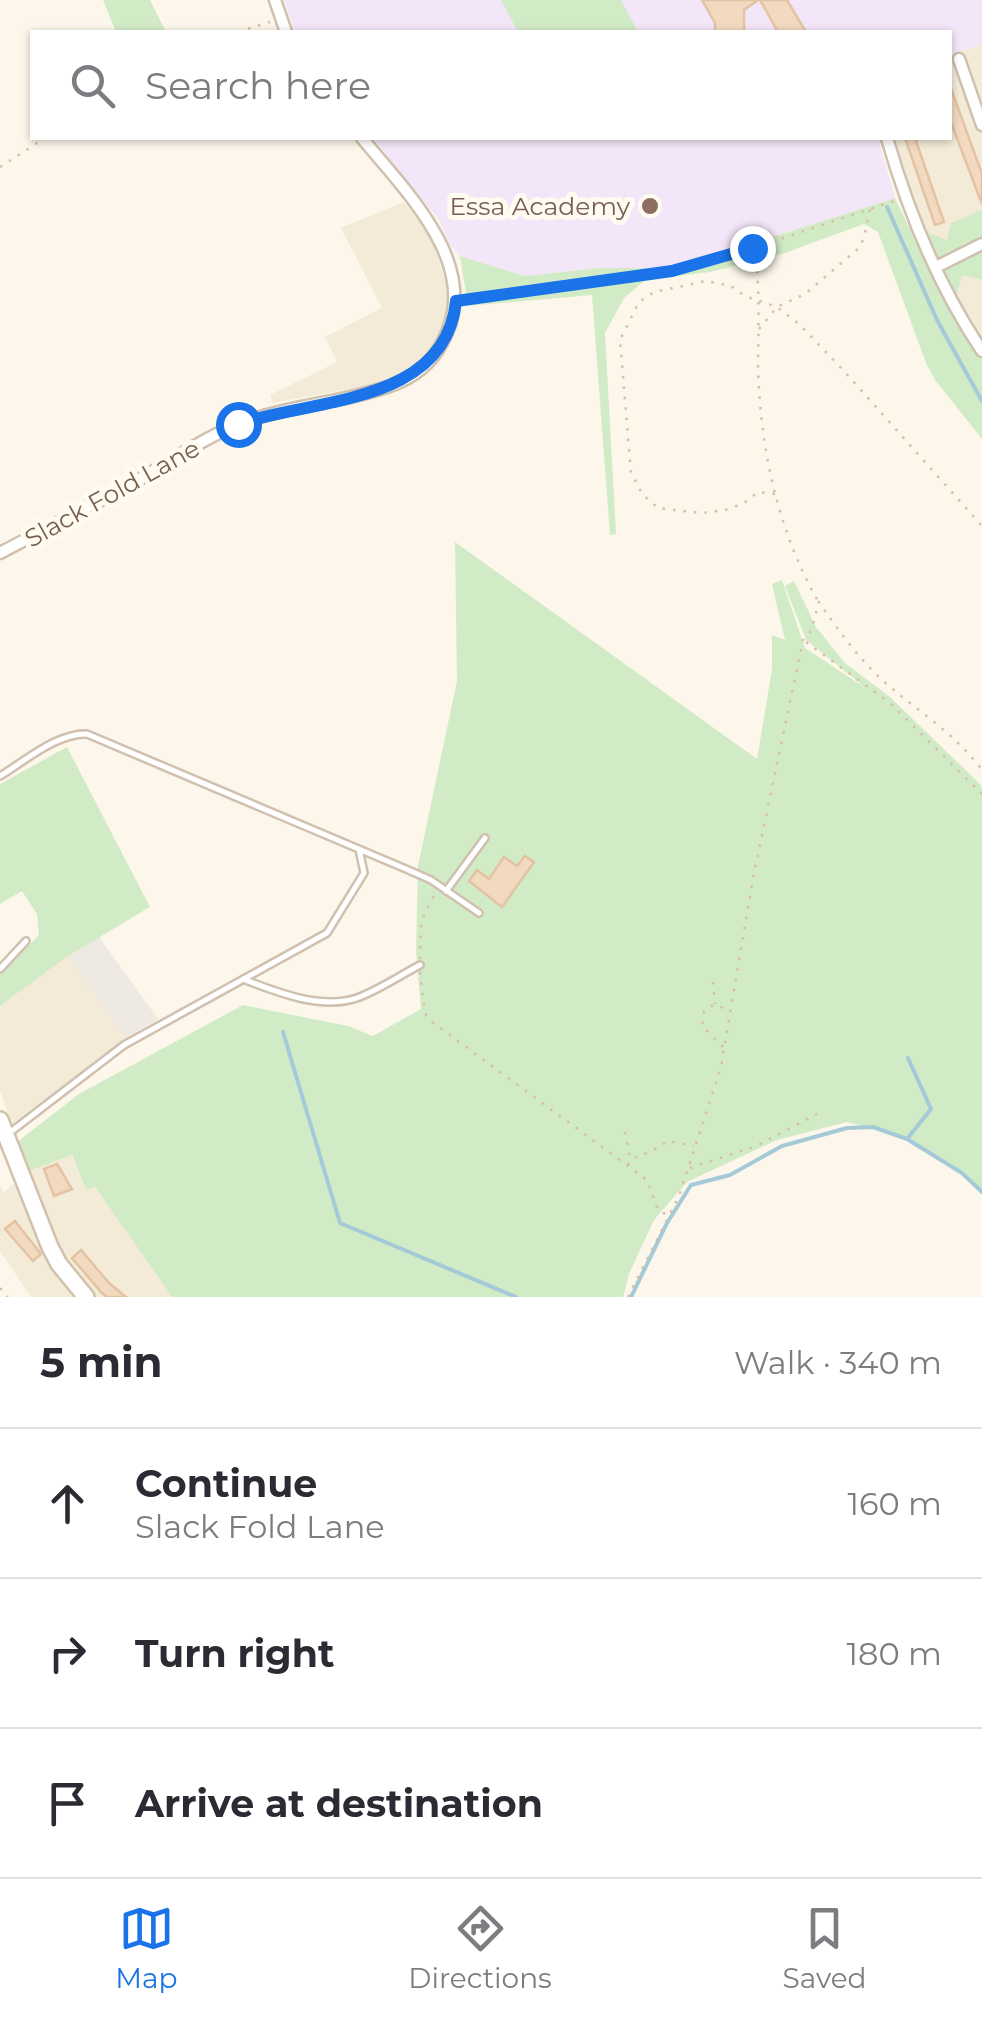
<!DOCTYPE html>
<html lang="en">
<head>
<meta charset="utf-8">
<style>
  body { margin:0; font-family:Montserrat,sans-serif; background:#f2f2f3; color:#2b2b33 }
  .stop { position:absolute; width:30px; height:30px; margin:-22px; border:8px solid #1a73e8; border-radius:50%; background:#fff }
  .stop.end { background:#1a73e8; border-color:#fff; box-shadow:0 2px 10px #0008 }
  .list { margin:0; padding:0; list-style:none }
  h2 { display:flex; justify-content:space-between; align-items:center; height:130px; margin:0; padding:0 40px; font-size:42px }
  h2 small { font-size:32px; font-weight:400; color:#7c7c81 }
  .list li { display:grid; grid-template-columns:65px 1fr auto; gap:30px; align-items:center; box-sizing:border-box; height:150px; padding:0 40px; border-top:2px solid #e1e1e2 }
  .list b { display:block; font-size:38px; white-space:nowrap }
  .list p { margin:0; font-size:32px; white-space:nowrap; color:#7c7c81 }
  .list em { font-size:32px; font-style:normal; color:#7c7c81 }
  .icon { flex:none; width:55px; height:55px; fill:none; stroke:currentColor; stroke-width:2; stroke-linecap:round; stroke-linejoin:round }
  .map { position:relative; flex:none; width:982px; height:1297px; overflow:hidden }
  .search { position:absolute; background:#fff; box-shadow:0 2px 8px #0004; left:30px; right:30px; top:30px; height:110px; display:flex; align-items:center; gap:25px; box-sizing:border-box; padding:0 35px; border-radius:0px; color:#7c7c81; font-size:38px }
  .sheet { height:580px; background:#fff }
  nav { display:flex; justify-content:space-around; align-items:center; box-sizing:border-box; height:140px; border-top:2px solid #e1e1e2; background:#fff; font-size:28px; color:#7c7c81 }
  nav a { display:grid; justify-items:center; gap:5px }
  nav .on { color:#1a73e8 }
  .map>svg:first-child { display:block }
  .residential { fill:#f4ead8 }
  .industrial { fill:#eee9e2 }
  .education { fill:#f4e6f9 }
  .green { fill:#d2ebc7 }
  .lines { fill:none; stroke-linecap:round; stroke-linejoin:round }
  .stream { stroke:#a4cad8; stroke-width:4 }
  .building { fill:#f2dac1; stroke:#e4c3a2; stroke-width:2.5 }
  .lane-casing { stroke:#cfc0af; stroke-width:10 }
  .street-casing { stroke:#cfc0af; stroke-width:15 }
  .secondary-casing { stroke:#d2c2ac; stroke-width:20 }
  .path { stroke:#d7bea4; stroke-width:2.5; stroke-dasharray:2.5 8; stroke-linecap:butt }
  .lane { stroke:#fff; stroke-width:5 }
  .street { stroke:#fff; stroke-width:10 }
  .secondary { stroke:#fff; stroke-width:15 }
  .route { stroke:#1a73e8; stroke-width:12 }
  .education-dot { fill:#8d6e63; stroke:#fffbf0; stroke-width:4 }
  .labels { text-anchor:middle; stroke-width:10; stroke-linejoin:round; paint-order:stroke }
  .education-label { font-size:25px; fill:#785e54; stroke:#fffbf0; text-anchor:end }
  .street-label { font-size:25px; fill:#77614d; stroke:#fffbf0 }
</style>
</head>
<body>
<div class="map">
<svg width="982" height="1297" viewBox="0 0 982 1297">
  <rect width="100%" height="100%" fill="#fcf7ea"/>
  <path class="residential" d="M982,44v299l-51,-91 -37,-114h56v-83z
    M404,202l28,37 18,58 -2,21 -16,31 -13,15 -40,20 -107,19 -2,-8 67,-33 -12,-25 57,-29 -41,-80z
    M68,956l58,82 -114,86 -12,-33v-85z
    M71,1155l15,35 9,-3 77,110h-141l-31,-46v-66l4,7 25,-21z"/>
  <path class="industrial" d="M99,937l59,82 -32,19 -58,-82z"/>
  <path class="education" d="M284,0h698v44l-32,11v-23h-655z
    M373,138h505l17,60 -201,64 -30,6h-65l-74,8 -65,-20 -10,-11 -11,-25z"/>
  <path class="green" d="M103,0h47l16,32h-50z
    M501,0h120l17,32h-120z
    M895,198l44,91 43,71v79l-47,-59 -9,-17 -48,-131 -14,-8 -82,30 -72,18 -65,8 -21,18 -19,35 11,201 -6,1 -18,-240 -124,11 -8,-50 65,20 74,-8h65l58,-15z
    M982,210v70l-20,-5 -7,28 -36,-74 28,11 4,-17z
    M455,542l302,217 15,-90v-34l13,5 -13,-56 10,-4 23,68 62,41 -61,-49 -21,-54 9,-5 22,46 29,36 45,34 92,89v405l-18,-19 -54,-33 -63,-17 -70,18 -90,42 -33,38 -25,54 -6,23h-451l-77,-110 -9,3 -14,-35 -43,16 -12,-29 62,-48 164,-89 105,21 25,10 48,-27 -5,-58 2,-85 39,-185z
    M67,747l83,160 -82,49 -68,50v-31l39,-40 -2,-21 -15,-23 -22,13v-120z"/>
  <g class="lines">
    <path class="stream" d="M887,207l50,113 45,81
      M283,1032l57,191 176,74
      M907,1139l24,-30 -23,-51
      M631,1297l36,-74 24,-38 39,-10 52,-29 65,-18 26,-1 34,12 55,34 20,19"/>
  </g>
  <path class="building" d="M702,0h56l-14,10v22h-29v-9z
    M760,0h27l19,32h-28z
    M950,86l32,88v30l-32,-84z
    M905,138h10l29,84 -9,3z
    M525,856l9,6 -32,45 -33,-26 8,-11 12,9 15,-22 13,9z
    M57,1164l15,25 -18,7 -10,-27z
    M15,1221l26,33 -8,7 -28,-32z
    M81,1250l28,33 17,14h-19l-6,-5 -29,-34z"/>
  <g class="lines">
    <defs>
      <path id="lane" d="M0,776c25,-15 57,-43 87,-42l319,135 25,11 48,33
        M446,891l39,-53
        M0,969l26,-28
        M243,979c33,13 78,31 114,19 22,-8 42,-22 63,-33
        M8,1134l116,-89 203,-112 37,-60 -5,-24"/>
      <path id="street" d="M275,0l11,32
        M959,59l23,66
        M887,138c21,73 52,149 95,213
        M936,267l46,-23
        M0,553c47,-25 95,-49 142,-75 32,-19 65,-42 100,-55 48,-18 100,-20 148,-37 23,-8 41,-22 52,-43 43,-76 -36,-151 -80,-205"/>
      <path id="secondary" d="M0,1120l50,127 9,17 27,33"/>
    </defs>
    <use href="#lane" class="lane-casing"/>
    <use href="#street" class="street-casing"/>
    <use href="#secondary" class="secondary-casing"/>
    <path class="path" d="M238,32l32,-10
      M0,167l45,-29
      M753,250c8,18 5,91 5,115 2,82 19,164 60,236
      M463,300l209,-29 42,-10 183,-61
      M759,329l18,-22 28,-13 54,-46 5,-10 6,-29
      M775,494l-17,-2 -14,11 -19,7 -23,3 -44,-5 -16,-14 -11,-22 -11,-132 19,-38 15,-10 52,-11 25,5 14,10 32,11 22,17 45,47 138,155
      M806,642l84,61 92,91
      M420,959l1,-37 15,-31
      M420,972l5,41 7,9 215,158 11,30 9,5
      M713,982l2,22
      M723,1047l-21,-21 2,-14 9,-7 15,4
      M625,1132l5,25
      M628,1165l3,-6 19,-7 18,-11 26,5
      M690,1168l66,-22 61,-32
      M0,1288l8,9
      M628,1297l51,-101 42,-129 32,-189 50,-238 8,-9 8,-29c21,31 42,60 70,84 32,27 68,50 93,84"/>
    <use href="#lane" class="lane"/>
    <use href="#street" class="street"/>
    <use href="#secondary" class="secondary"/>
  </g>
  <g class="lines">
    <path class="route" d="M238,424c76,-25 208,-20 218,-123l216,-30 80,-23"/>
  </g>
  <circle class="education-dot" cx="650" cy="206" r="10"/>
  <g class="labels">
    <g class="education-label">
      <text x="630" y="215">Essa Academy</text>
    </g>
    <g class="street-label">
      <text transform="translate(112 493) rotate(-29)" y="9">Slack Fold Lane</text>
    </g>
  </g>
</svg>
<div class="stop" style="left:238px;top:424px"></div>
<div class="stop end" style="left:752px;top:248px"></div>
<div class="search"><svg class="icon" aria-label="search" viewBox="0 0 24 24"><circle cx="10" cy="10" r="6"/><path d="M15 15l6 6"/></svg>Search here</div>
</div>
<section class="sheet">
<h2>5 min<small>Walk · 340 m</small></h2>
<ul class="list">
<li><svg class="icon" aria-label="ahead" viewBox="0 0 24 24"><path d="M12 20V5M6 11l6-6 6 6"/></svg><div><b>Continue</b><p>Slack Fold Lane</p></div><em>160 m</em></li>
<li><svg class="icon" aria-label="right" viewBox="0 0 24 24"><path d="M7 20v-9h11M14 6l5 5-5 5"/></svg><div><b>Turn right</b></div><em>180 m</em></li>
<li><svg class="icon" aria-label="arrive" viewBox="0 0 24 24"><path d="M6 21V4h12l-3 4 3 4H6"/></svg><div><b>Arrive at destination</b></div></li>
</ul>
</section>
<nav>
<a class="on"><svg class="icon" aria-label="map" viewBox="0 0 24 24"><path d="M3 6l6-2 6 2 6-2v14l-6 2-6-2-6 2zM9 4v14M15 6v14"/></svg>Map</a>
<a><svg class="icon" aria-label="directions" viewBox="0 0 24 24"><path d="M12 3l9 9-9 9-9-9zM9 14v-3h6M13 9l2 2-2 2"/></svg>Directions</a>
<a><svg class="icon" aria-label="saved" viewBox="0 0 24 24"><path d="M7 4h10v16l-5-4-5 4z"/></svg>Saved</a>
</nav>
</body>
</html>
